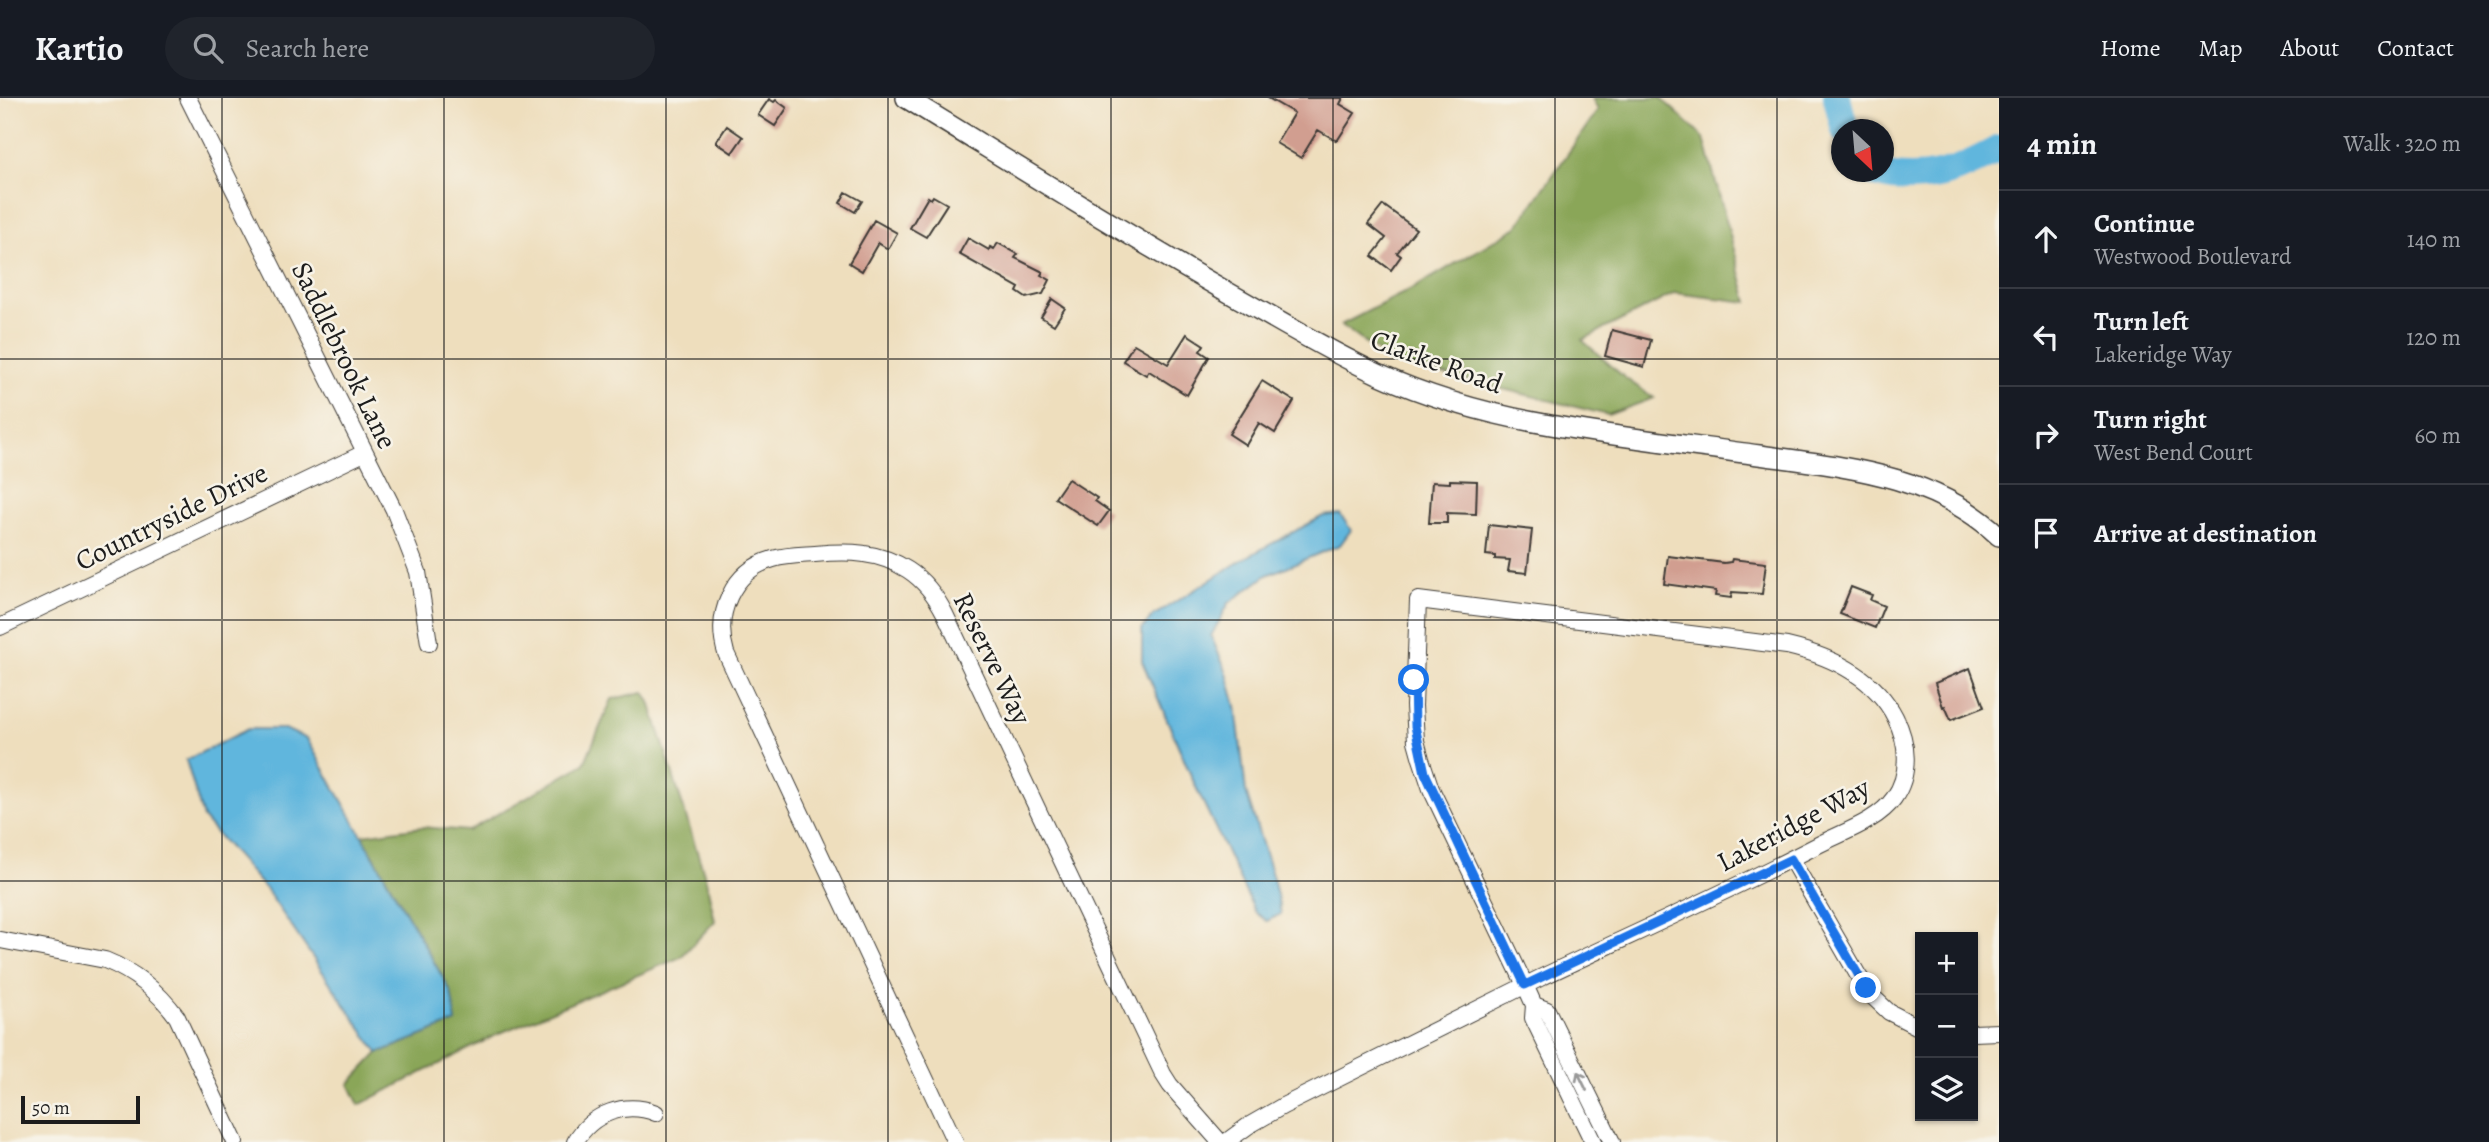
<!DOCTYPE html>
<html lang="en">
<head>
<meta charset="utf-8">
<style>
  body { margin:0; font-family:Alegreya,serif; background:#20242c; color:#f1f3f6 }
  .controls { position:absolute; right:21px; bottom:21px; display:grid; overflow:hidden; border-radius:0px; box-shadow:0 2px 5px #0004 }
  .controls button { width:63px; height:63px; display:grid; place-items:center; padding:0; border:0; border-bottom:2px solid #363941; background:#171b24; color:#f1f3f6; font:35px sans-serif }
  .compass { position:absolute; left:1831px; top:21px; width:63px; height:63px; border-radius:50%; background:#171b24; box-shadow:0 2px 5px #0004; rotate:154deg }
  .scale { position:absolute; left:21px; bottom:18px; width:119px; box-sizing:border-box; padding-left:7px; border:4px solid #1c1c1c; border-top:0; font-size:19px; line-height:24px; white-space:nowrap; color:#1c1c1c; -webkit-text-stroke:5px #f7f3e8; paint-order:stroke }
  .stop { position:absolute; width:21px; height:21px; margin:-16px; border:5px solid #1a73e8; border-radius:50%; background:#fff }
  .stop.end { background:#1a73e8; border-color:#fff; box-shadow:0 2px 7px #0008 }
  .list { margin:0; padding:0; list-style:none }
  h2 { display:flex; justify-content:space-between; align-items:center; height:91px; margin:0; padding:0 28px; font-size:30px }
  h2 small { font-size:23px; font-weight:400; color:#9ea1a6 }
  .list li { display:grid; grid-template-columns:46px 1fr auto; gap:21px; align-items:center; box-sizing:border-box; height:98px; padding:0 28px; border-top:2px solid #363941 }
  .list b { display:block; font-size:26px; white-space:nowrap }
  .list p { margin:0; font-size:23px; white-space:nowrap; color:#9ea1a6 }
  .list em { font-size:23px; font-style:normal; color:#9ea1a6 }
  .icon { flex:none; width:38px; height:38px; fill:none; stroke:currentColor; stroke-width:2; stroke-linecap:round; stroke-linejoin:round }
  .map { position:relative; flex:none; width:1999px; height:1044px; overflow:hidden }
  header { display:flex; align-items:center; gap:42px; box-sizing:border-box; height:98px; padding:0 35px; background:#171b24; border-bottom:2px solid #363941 }
  header strong { font-size:33px }
  nav { display:flex; gap:38px; margin-inline-start:auto; font-size:24px }
  .search { width:490px; height:63px; background:#20242c; display:flex; align-items:center; gap:18px; box-sizing:border-box; padding:0 24px; border-radius:38px; color:#9ea1a6; font-size:26px }
  main { display:flex }
  aside { flex:1; background:#171b24 }
  .map>svg:first-child { display:block }
  .forest { fill:#8aa658; stroke:#53613a; stroke-width:2 }
  .water { fill:#60b6dd; stroke:#3e697c; stroke-width:2 }
  .lines { fill:none; stroke-linecap:round; stroke-linejoin:round }
  .river { stroke:#60b6dd; stroke-width:28 }
  .building { fill:#d19e90 }
  .minor-casing { stroke:#3c3934; stroke-width:18 }
  .tertiary-casing { stroke:#3c3934; stroke-width:22 }
  .minor { stroke:#fff; stroke-width:16 }
  .tertiary { stroke:#fff; stroke-width:19 }
  .oneway { stroke:#999 }
  .route { stroke:#1a73e8; stroke-width:9 }
  .grid { fill:none; stroke:#1c1c1c; stroke-width:2; stroke-opacity:0.55 }
  .labels { text-anchor:middle; stroke-width:5; stroke-linejoin:round; paint-order:stroke }
  .street-label { font-size:28px; fill:#1c1c1c; stroke:#f7f3e8 }
</style>
</head>
<body>
<header>
<strong>Kartio</strong>
<div class="search"><svg class="icon" aria-label="search" viewBox="0 0 24 24"><circle cx="10" cy="10" r="6"/><path d="M15 15l6 6"/></svg>Search here</div>
<nav><a>Home</a><a>Map</a><a>About</a><a>Contact</a></nav>
</header>
<main>
<div class="map">
<svg width="1999" height="1044" viewBox="0 0 1999 1044">
  <rect width="100%" height="100%" fill="#f7f3e8"/>
  <filter id="ink" filterUnits="userSpaceOnUse"><feTurbulence type="fractalNoise" baseFrequency=".0143" numOctaves="2"/><feDisplacementMap in="SourceGraphic" scale="14" xChannelSelector="R" yChannelSelector="G"/><feConvolveMatrix kernelMatrix="1 2 1 2 8 2 1 2 1" color-interpolation-filters="sRGB"/></filter>
  <filter id="wash" filterUnits="userSpaceOnUse"><feTurbulence type="fractalNoise" baseFrequency=".00686" numOctaves="4" result="noise"/><feDisplacementMap in="SourceGraphic" scale="28" xChannelSelector="R" yChannelSelector="G"/><feGaussianBlur stdDeviation="1.57" result="paint"/><feColorMatrix in="noise" values="0 0 0 0 0 0 0 0 0 0 0 0 0 0 0 0 0 1.4 0 .05"/><feComposite in="paint" operator="in"/></filter>
  <g filter="url(#wash)">
    <rect width="100%" height="100%" fill="#eedebd"/>
    <path class="forest" d="M1592,0h69l43,40 44,164 -73,-9 -93,47 43,38 29,20 -46,17 -218,-54 -49,-36 78,-40 98,-58 81,-117z
      M644,594l6,10 56,178 9,41 -34,36 -181,76 -141,72 -10,-21 29,-31 78,-31 -5,-30 -89,-157 60,-8 46,4 116,-67 28,-65z"/>
    <path class="water" d="M1340,416l11,16 -11,15 -73,30 -38,28 -18,33 16,37 9,33 10,86 28,90 7,32 -14,7 -12,-9 -60,-127 -53,-124v-32l11,-13 92,-58 78,-42z
      M248,631h37l22,10 144,253 5,30 -78,31 -110,-161 -65,-74 -17,-58z"/>
    <g class="lines">
      <path class="river" d="M1837,0l8,32
        M1871,74c50,15 85,1 128,-23"/>
    </g>
    <g id="blocks">
      <path class="building" d="M1268,0h75l-3,6 15,9 -18,28 -19,-11 -17,28 -25,-15 18,-30z
        M769,1l5,3 2,-2 11,8 -12,18 -17,-11z
        M727,28l16,11 -11,16 -16,-11z
        M846,94l16,9 -7,11 -15,-9z
        M933,98l14,8 -21,33 -16,-9 18,-31 3,2z
        M1383,107l33,24 -19,24 4,3 -10,14 -19,-14 14,-18 -18,-14z
        M874,122l23,13 -9,16 -10,-6 -16,28 -13,-8z
        M968,140l21,12 1,-3 4,2 4,-6 20,11 -3,4 28,14 -2,3 9,5 -7,14 -17,4 -9,-6 2,-4 -60,-34z
        M1052,201l13,9 -11,17 -13,-8z
        M1612,232l39,10 -7,27 -39,-11z
        M1187,236l17,11 -4,6 9,6 -22,38 -38,-24 -3,4 -23,-14 11,-17 34,20z
        M1262,283l32,20 -19,32 -16,-10 -13,22 -17,-11z
        M1068,381l29,19 -2,3 14,10 -11,15 -43,-28z
        M1450,382l27,1 -1,33 -29,-1v10h-18l3,-41 18,1z
        M1489,427l43,5 -5,43 -19,-2 2,-11 -15,-1v-3l-9,-1z
        M1668,458l56,7 7,-1 1,-3 34,4 -4,31 -30,-2 -1,6 -16,-2 1,-5 -52,-7z
        M1851,489l21,8 -2,5 14,6 -9,22 -35,-14z
        M1970,570l14,39 -33,13 -6,-14 -2,1 -8,-24z"/>
    </g>
  </g>
  <g filter="url(#ink)">
    <use href="#blocks" fill-opacity="0" stroke="#3c3934" stroke-width="2"/>
    <g class="lines">
      <defs>
        <path id="minor" d="M188,0l206,412 24,62 11,71
          M0,529l364,-174
          M1791,761l67,116 15,22 16,15 31,16
          M0,842l105,20c30,12 53,31 72,57l58,125
          M1534,907l13,5 65,132
          M1973,935l26,-1
          M575,1044c17,-29 50,-41 81,-29
          M955,1044l-229,-489c-12,-39 6,-82 47,-94 13,-4 28,-4 42,-5 33,-3 64,-3 93,16 17,11 28,26 37,44l218,460 7,11 50,57
          M1226,1044l22,-16 35,-20 229,-114 28,-14c93,-44 187,-86 278,-133 25,-13 60,-24 76,-47 17,-24 14,-56 1,-81 -21,-41 -65,-61 -108,-71l-369,-46 -4,106 2,35 5,18 10,30 94,196 9,20 -1,13 60,124"/>
        <path id="tertiary" d="M906,0c108,66 215,134 325,196 48,27 97,57 147,80 53,24 110,40 167,50 71,13 143,21 214,31 86,12 174,19 240,81"/>
      </defs>
      <use href="#minor" class="minor-casing"/>
      <use href="#tertiary" class="tertiary-casing"/>
      <use href="#minor" class="minor"/>
      <use href="#tertiary" class="tertiary"/>
    </g>
    <defs><path id="oneway-shaft" d="M-6 0H5M1.5-3L5.5 0L1.5 3" fill="none" stroke-width="1.6" stroke-linecap="round" stroke-linejoin="round" transform="scale(1.75)"/></defs>
    <use class="oneway" href="#oneway-shaft" transform="translate(1582 983) rotate(-116)"/>
  </g>
  <g class="lines" filter="url(#ink)">
    <path class="route" d="M1414,582l1,46 10,47 100,212 266,-126 75,129"/>
  </g>
  <path class="grid" d="M222,0v1044M444,0v1044M666,0v1044M888,0v1044M1111,0v1044M1333,0v1044M1555,0v1044M1777,0v1044M0,261h1999M0,522h1999M0,783h1999"/>
  <g class="labels">
    <g class="street-label">
      <text transform="translate(345 257) rotate(64)" y="10">Saddlebrook Lane</text>
      <text transform="translate(1437 263) rotate(20)" y="10">Clarke Road</text>
      <text transform="translate(171 418) rotate(-26)" y="10">Countryside Drive</text>
      <text transform="translate(993 560) rotate(64)" y="10">Reserve Way</text>
      <text transform="translate(1793 726) rotate(-28)" y="10">Lakeridge Way</text>
    </g>
  </g>
</svg>
<div class="controls">
<button>+</button>
<button>−</button>
<button><svg class="icon" aria-label="layers" viewBox="0 0 24 24"><path d="M12 4l9 5-9 5-9-5zM3 14l9 5 9-5"/></svg></button>
</div>
<svg class="compass" viewBox="-18 -18 36 36"><path d="M0-13l5 13h-10z" fill="#e53935"/><path d="M0 13l5-13h-10z" fill="#9ea1a6"/></svg>
<div class="scale">50 m</div>
<div class="stop" style="left:1414px;top:582px"></div>
<div class="stop end" style="left:1866px;top:890px"></div>
</div>
<aside>
<h2>4 min<small>Walk · 320 m</small></h2>
<ul class="list">
<li><svg class="icon" aria-label="ahead" viewBox="0 0 24 24"><path d="M12 20V5M6 11l6-6 6 6"/></svg><div><b>Continue</b><p>Westwood Boulevard</p></div><em>140 m</em></li>
<li><svg class="icon" aria-label="left" viewBox="0 0 24 24"><path d="M17 20v-9H6M10 6l-5 5 5 5"/></svg><div><b>Turn left</b><p>Lakeridge Way</p></div><em>120 m</em></li>
<li><svg class="icon" aria-label="right" viewBox="0 0 24 24"><path d="M7 20v-9h11M14 6l5 5-5 5"/></svg><div><b>Turn right</b><p>West Bend Court</p></div><em>60 m</em></li>
<li><svg class="icon" aria-label="arrive" viewBox="0 0 24 24"><path d="M6 21V4h12l-3 4 3 4H6"/></svg><div><b>Arrive at destination</b></div></li>
</ul>
</aside>
</main>
</body>
</html>
